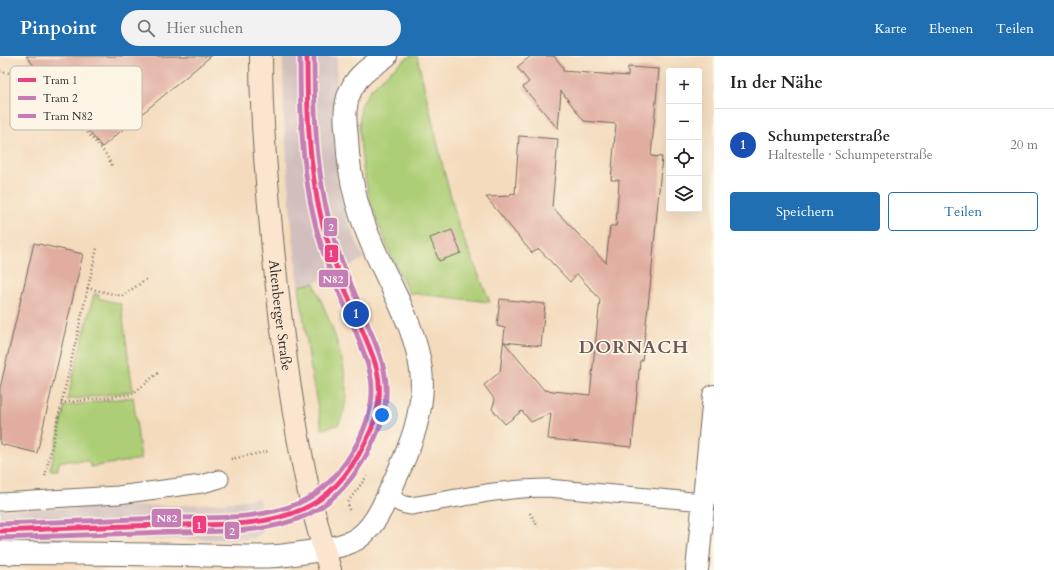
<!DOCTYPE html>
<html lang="de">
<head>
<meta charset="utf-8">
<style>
  body { margin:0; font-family:Cardo,serif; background:#f2f2f2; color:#222 }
  .controls { position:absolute; right:12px; top:12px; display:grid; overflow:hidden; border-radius:4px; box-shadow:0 4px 16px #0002 }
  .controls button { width:36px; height:36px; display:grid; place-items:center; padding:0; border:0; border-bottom:1px solid #e0e0e0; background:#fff; color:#222; font:20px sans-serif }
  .you { position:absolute; left:382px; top:359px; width:14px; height:14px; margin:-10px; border:3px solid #fff; border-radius:50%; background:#1a73e8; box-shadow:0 0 0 6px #1a73e833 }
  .badge { display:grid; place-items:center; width:26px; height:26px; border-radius:50%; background:#1f6fb2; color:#fff; font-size:13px; font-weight:700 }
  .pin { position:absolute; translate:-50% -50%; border:2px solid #fff; box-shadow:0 1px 4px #0006 }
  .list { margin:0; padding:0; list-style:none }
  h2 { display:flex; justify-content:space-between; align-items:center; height:52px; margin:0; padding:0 16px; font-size:17px }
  h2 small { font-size:13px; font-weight:400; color:#767676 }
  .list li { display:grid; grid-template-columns:26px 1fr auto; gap:12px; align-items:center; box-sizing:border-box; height:72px; padding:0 16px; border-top:1px solid #e0e0e0 }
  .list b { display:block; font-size:15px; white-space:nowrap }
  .list p { margin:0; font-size:13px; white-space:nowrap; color:#767676 }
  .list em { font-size:13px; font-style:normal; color:#767676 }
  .actions { display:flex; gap:8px; padding:12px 16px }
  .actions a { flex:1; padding:9px 0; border:1px solid #1f6fb2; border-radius:4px; text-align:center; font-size:14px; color:#1f6fb2 }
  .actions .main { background:#1f6fb2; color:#fff }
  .icon { flex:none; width:22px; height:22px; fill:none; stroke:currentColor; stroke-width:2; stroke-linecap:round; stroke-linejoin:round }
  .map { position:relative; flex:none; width:714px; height:514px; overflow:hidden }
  header { display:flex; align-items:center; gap:24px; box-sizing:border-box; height:56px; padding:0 20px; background:#1f6fb2; color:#fff }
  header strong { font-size:19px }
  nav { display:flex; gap:22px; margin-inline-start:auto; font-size:14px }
  .search { width:280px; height:36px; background:#f2f2f2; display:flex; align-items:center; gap:10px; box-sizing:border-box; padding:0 14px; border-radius:22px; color:#767676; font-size:15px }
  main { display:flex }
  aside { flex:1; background:#fff }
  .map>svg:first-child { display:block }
  .industrial { fill:#d1bfbd }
  .green { fill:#adce76; stroke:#6c7c50 }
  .building { fill:#e0ada0 }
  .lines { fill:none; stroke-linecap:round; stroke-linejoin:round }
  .lane-casing { stroke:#71695e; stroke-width:19 }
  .street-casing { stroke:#71695e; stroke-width:24 }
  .secondary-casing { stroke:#71695e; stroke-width:24 }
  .path { stroke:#71695e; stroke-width:2.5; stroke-dasharray:1 3; stroke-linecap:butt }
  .lane { stroke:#fff; stroke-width:17 }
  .street { stroke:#fff; stroke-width:22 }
  .secondary { stroke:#fce5cf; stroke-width:22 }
  .tram-1-casing { stroke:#fcf5e5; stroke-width:8 }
  .tram-2-casing { stroke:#fcf5e5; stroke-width:8 }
  .tram-3-casing { stroke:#fcf5e5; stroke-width:8 }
  .tram-1 { stroke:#ed3f80; stroke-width:5 }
  .tram-2 { stroke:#c57eb5; stroke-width:5 }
  .tram-3 { stroke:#c57eb5; stroke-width:5 }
  .labels { text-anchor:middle; stroke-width:3.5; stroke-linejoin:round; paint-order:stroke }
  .street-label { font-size:14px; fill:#2b2b2b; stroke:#fcf5e5 }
  .district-label { font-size:18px; font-weight:bold; letter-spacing:1px; fill:#6a5854; stroke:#fcf5e5 }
  .key { fill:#fcf5e5; stroke:#bdb8ad; stroke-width:1 }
  .key-label { font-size:11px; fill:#2b2b2b }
  .line-badge { stroke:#fcf5e5; stroke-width:1.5 }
  .badge-label { font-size:11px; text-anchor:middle; font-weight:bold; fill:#fff }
</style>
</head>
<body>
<header>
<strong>Pinpoint</strong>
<div class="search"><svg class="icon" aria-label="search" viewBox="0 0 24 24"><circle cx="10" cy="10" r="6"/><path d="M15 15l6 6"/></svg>Hier suchen</div>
<nav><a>Karte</a><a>Ebenen</a><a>Teilen</a></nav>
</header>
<main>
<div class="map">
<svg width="714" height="514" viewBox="0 0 714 514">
  <rect width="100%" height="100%" fill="#fcf5e5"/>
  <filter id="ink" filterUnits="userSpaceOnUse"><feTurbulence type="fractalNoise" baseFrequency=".025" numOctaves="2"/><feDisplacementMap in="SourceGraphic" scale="8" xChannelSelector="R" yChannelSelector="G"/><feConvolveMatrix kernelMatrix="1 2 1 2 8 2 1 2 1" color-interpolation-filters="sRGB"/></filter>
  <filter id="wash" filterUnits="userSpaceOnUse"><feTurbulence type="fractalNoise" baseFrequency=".012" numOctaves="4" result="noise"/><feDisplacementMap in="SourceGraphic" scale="16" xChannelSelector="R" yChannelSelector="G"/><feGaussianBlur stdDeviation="0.9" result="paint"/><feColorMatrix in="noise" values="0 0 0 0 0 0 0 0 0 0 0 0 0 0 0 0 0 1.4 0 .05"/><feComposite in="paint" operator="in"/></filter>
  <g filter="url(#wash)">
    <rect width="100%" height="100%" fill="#f4dbbd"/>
    <path class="industrial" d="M283,0h54v33l-3,21 -1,20 7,62 7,27 17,40 -50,24 -15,3 -8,-68 -7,-99z
      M259,442l5,30 -2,5 -6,4 -8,2 -248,2v-32l186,-4 45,-3z"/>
    <path class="green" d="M410,0h7l27,115 15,56 31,75 -81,-9 -20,-42 -19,-50 -7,-33 -4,-38 2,-24 9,-16 20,-19z
      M314,227c15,38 47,102 24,142l-16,4 -10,-51 -13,-92z
      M94,238l5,1 -1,3 23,6 12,87 -66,9z
      M133,341l8,62 -50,8 -2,-5 -3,-1h-25l-3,5v4h-8l15,-64z"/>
    <g id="blocks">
      <path class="building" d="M26,0h185l-109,91z
        M531,0h23l9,11v4l65,5v-9l31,2 -8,87 11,1 -11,121 -9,83h-2l-8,86 -84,-8 3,-26 -20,9 -9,-11 -17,13 -13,-15 3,-9 -11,-15 16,-13 5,-44 -8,-2 3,-27 45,5 -4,42 -37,-4 40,48 46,5 10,-96 -23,-25 -7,8 -31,-33 -7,4 -46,-56 24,-1 1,-3 4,1 4,-58 39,3 -6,68 54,56 4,-37h6l3,-46h-8l5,-56 -32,-3 -23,-30 -3,38 -35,-42 6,-5 -12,-15z
        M452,174l9,23 -22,8 -9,-23z
        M34,187l49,11 -46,199 -37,-9v-56z"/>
    </g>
  </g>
  <g filter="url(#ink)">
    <use href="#blocks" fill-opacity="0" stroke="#71695e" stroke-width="1"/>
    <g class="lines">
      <defs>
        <path id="lane" d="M390,435c4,10 10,14 21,15 45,-7 90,-18 136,-18l157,14
          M0,446l118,-7 84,-11 18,-5"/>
        <path id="street" d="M0,497c61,0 122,1 183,2 31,0 63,3 94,1 15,-1 30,-4 44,-6 10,-2 21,-4 30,-8 22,-9 34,-40 43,-60 16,-35 32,-73 27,-112 -5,-39 -25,-73 -41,-108 -20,-42 -31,-77 -33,-124 -2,-17 -4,-36 6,-52 7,-13 21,-21 33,-30
          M697,514l17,-174"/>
        <g id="secondary">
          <path id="s1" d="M261,0c0,64 6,129 12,193 8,80 18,161 35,239 6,28 14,55 22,82"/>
        </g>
      </defs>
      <use href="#lane" class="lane-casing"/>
      <use href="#street" class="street-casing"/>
      <use href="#secondary" class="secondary-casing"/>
      <path class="path" d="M0,15l33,7 11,4 61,71 8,14
        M87,232l35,8 25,-17
        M61,347l72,-9 26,-22
        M231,403l39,-8
        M45,420l52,-228
        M349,454l-1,-8 19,-26
        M530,457l8,14"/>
      <use href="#lane" class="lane"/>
      <use href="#street" class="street"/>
      <use href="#secondary" class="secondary"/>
      <defs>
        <path id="tram-1" d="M0,475c56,-2 112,-5 168,-6 44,-1 94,3 135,-16 29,-13 48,-38 62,-66 12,-23 18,-48 12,-73 -3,-13 -9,-26 -14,-38 -11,-28 -25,-56 -34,-86 -20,-61 -22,-126 -22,-190"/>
        <path id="tram-2" d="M0,482c56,-2 111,-4 167,-6 45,-1 98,3 140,-17 29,-14 49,-39 63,-67 13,-24 20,-51 14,-78 -3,-15 -9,-28 -15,-42 -11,-28 -24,-55 -33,-83 -20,-61 -22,-126 -22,-189"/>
        <path id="tram-3" d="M0,468c55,-2 111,-4 166,-6 44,-1 92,3 133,-15 27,-12 46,-36 59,-61 11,-22 18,-45 12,-69 -3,-14 -9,-27 -14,-41 -11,-28 -25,-55 -34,-84 -20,-62 -22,-127 -22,-192"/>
      </defs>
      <use href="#tram-1" class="tram-1-casing"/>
      <use href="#tram-2" class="tram-2-casing"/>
      <use href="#tram-3" class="tram-3-casing"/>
      <use href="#tram-1" class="tram-1"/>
      <use href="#tram-2" class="tram-2"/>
      <use href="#tram-3" class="tram-3"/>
    </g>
  </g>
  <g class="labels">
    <g class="street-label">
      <text dy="5" stroke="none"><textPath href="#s1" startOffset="260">Altenberger Straße</textPath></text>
    </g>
    <g class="district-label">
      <text x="634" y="297">DORNACH</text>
    </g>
  </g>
  <rect x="10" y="10" width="132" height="64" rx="6" class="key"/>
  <rect x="18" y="22" width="18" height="4" fill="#ed3f80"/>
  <rect x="18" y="40" width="18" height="4" fill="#c57eb5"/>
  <rect x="18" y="58" width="18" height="4" fill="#c57eb5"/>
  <g class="key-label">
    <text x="43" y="28">Tram 1</text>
    <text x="43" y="46">Tram 2</text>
    <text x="43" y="64">Tram N82</text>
  </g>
  <g class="line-badge">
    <rect x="323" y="161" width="15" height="20" rx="4" fill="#c57eb5"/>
    <rect x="324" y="188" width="15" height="19" rx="4" fill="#ed3f80"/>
    <rect x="318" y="213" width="31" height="19" rx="4" fill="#c57eb5"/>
    <rect x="151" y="452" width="31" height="20" rx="4" fill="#c57eb5"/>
    <rect x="192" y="459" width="15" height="19" rx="4" fill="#ed3f80"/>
    <rect x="224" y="465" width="16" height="19" rx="4" fill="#c57eb5"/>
  </g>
  <g class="badge-label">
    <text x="331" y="175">2</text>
    <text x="331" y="201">1</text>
    <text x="333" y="227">N82</text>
    <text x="167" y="466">N82</text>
    <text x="199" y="473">1</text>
    <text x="232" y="479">2</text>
  </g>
</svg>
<div class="controls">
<button>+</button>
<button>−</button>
<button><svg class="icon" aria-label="locate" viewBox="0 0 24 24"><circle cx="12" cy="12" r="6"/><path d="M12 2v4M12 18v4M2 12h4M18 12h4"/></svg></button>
<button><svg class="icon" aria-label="layers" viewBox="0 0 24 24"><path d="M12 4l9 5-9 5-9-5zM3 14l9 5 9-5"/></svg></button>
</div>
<div class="you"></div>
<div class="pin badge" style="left:356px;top:258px;background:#1a4fb4">1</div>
</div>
<aside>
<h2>In der Nähe<small></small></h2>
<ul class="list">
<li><span class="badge" style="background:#1a4fb4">1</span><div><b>Schumpeterstraße</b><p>Haltestelle · Schumpeterstraße</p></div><em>20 m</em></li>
</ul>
<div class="actions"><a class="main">Speichern</a><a>Teilen</a></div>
</aside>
</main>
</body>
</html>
